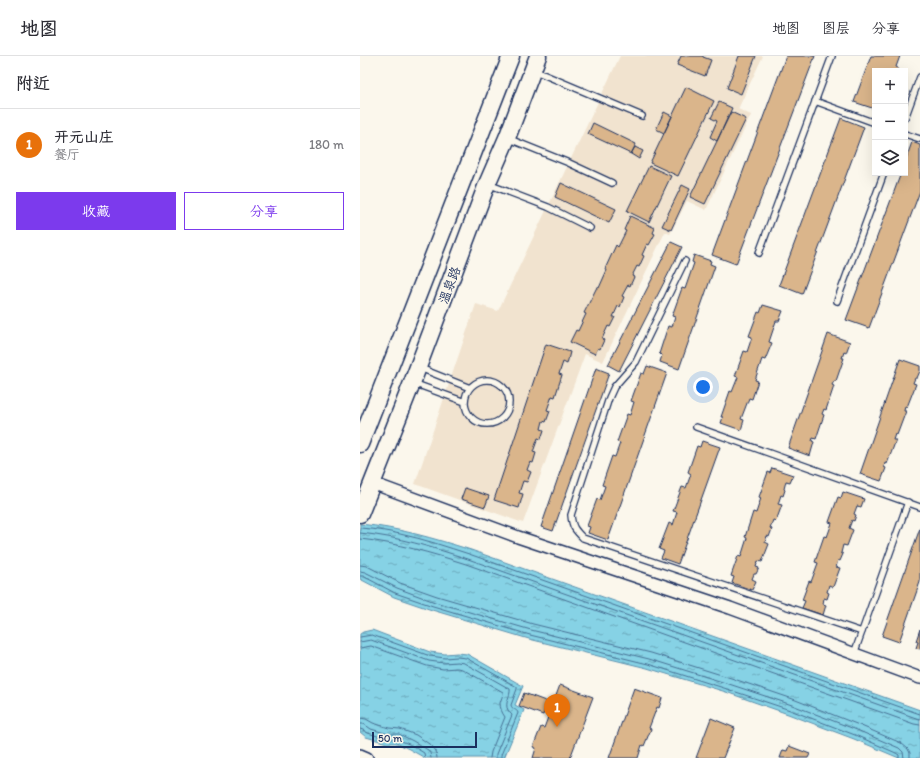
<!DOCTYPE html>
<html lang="zh">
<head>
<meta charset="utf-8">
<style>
  body { margin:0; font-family:Itim,"LXGW WenKai TC",sans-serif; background:#f7f7f7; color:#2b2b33 }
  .controls { position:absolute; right:12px; top:12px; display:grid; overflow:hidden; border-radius:0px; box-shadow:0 4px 16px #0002 }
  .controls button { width:36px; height:36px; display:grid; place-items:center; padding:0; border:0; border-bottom:1px solid #e1e1e2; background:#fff; color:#2b2b33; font:20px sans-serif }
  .scale { position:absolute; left:12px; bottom:10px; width:105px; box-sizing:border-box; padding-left:4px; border:2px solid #1b2f5e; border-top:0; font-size:11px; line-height:14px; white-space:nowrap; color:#1b2f5e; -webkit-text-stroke:3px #fbf7ec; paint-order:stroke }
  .you { position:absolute; left:343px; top:331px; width:14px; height:14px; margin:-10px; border:3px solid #fff; border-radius:50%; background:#1a73e8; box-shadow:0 0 0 6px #1a73e833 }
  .badge { display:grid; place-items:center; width:26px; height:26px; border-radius:50%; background:#7c3aed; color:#fff; font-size:13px; font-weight:700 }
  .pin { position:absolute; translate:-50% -33px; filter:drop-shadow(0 1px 2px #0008) }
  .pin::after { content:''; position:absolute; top:21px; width:14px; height:12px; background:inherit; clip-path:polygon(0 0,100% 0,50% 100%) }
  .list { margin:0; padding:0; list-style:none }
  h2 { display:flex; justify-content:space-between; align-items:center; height:52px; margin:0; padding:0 16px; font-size:17px }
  h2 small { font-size:13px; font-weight:400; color:#7c7c81 }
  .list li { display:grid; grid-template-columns:26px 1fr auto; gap:12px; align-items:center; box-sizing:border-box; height:72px; padding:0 16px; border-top:1px solid #e1e1e2 }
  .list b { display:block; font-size:15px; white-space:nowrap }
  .list p { margin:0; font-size:13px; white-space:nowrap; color:#7c7c81 }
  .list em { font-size:13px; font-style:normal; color:#7c7c81 }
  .actions { display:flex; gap:8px; padding:12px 16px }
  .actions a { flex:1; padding:9px 0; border:1px solid #7c3aed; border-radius:0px; text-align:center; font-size:14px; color:#7c3aed }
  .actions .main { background:#7c3aed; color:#fff }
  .icon { flex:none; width:22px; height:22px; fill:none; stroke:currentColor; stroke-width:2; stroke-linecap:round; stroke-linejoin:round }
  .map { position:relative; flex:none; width:560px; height:702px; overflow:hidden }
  header { display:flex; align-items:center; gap:24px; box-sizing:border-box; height:56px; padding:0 20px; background:#fff; border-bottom:1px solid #e1e1e2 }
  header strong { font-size:19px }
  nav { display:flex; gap:22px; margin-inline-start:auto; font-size:14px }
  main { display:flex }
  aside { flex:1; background:#fff }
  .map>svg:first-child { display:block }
  .built { fill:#f1e3cf }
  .water { fill:url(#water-ripples); stroke:#5b91af }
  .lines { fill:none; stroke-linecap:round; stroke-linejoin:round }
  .shore { stroke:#467094; stroke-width:1 }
  .building { fill:#dab58b; stroke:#1b2f5e }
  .service-casing { stroke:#1b2f5e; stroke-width:8 }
  .minor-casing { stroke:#1b2f5e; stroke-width:14 }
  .secondary-casing { stroke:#1b2f5e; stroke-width:19 }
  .service { stroke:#fbf7ec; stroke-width:5.5 }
  .minor { stroke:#fbf7ec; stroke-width:11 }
  .secondary { stroke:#fbf7ec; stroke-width:16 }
  .labels { text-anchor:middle; stroke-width:3; stroke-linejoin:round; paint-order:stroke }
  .street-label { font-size:13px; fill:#1b2f5e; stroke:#fbf7ec }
</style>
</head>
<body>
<header>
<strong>地图</strong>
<nav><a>地图</a><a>图层</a><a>分享</a></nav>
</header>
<main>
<aside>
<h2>附近<small></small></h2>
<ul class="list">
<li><span class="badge" style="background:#e8710a">1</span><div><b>开元山庄</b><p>餐厅</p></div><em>180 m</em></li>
</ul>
<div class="actions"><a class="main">收藏</a><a>分享</a></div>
</aside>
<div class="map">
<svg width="560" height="702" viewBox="0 0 560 702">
  <defs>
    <pattern id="water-ripples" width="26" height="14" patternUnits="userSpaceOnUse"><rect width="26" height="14" fill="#86d2e5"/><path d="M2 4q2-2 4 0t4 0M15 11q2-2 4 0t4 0" fill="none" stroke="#6dabbd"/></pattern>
  </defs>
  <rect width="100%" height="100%" fill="#fbf7ec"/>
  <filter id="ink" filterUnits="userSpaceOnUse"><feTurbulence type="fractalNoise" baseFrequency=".025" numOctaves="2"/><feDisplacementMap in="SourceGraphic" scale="8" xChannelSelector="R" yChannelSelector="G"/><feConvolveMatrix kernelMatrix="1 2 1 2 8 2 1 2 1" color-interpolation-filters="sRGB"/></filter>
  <g filter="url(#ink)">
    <path class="built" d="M260,0h143l-25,53 13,6 -45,95 -19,-9 -17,33 -5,-2 -62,130 -18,-8 -62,169 -108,-39 61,-180 22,7z"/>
    <path class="water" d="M0,468c39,4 73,14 111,26l449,160v48h-21l-45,-19 -66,-25 -62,-22 -79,-24 -118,-29 -97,-29 -38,-13 -34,-18z
      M12,574l58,22 15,2 12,-1 10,1 56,32 -8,19 9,5 -20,48h-79l-16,-9 -13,-6h-9l-21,-6 -6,-5v-98l3,-2z"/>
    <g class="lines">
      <path class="shore" d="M0,472c14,1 27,3 40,6 24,5 47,13 69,20l448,159 3,1
        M0,477c39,4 71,14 108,26l448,159 4,1
        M0,483c37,4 71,14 106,25l448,160 6,1
        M0,509l7,1 33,17 37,13 96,28 118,29 80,25 62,21 66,26 42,18 7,6 2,4v5
        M0,515l5,1 32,16 38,14 96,28 118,29 80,25 63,21 65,25 42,18 4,4 1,6
        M0,520h3l32,17 38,13 97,29 118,29 79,25 63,21 65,25 41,18 3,2v3
        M0,581l12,-2 58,21 15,2 12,-1 9,1 51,29v2l-6,16c1,5 6,4 7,8l-17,42v3
        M0,586l11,-2 58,21 15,2 13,-1 7,1 46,26c1,7 -6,14 -2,21 1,2 3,4 4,5l-16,39v4
        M0,592l11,-2 56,20 16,3 14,-1 5,1 41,23c0,4 -2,7 -3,11 0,5 2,10 5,14l-14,35 -1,6
        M0,662l6,1 7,4 16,5 11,1 16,6 16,11 4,5 1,7
        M0,668h4l7,5 17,5h11l14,7 15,9 2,3 1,5
        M0,673l3,1 5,3 19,6h10l14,6 13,8 1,5"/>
    </g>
    <path class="building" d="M321,0h22v1l8,3 -6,16 -28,-11z
      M379,0h17l-15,38 -14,-6z
      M426,0h29l-79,208 -24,-9z
      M511,0h29l-4,11 2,1 -1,3h-22v38l-21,-7z
      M326,31l28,14 -36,75 -28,-13z
      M359,46l13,6 -15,33 -7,-4 7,-16 -6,-3z
      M304,56l8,4 -8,17 -8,-4z
      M371,56l15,7 -41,85 -15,-7z
      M481,62l23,9 -62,167 -23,-9z
      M233,67l43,21 -5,10 -43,-20z
      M552,86l8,3v46l-51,137 -23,-8 55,-147h4v-11z
      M275,91l8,4 -4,8 -8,-5z
      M289,110l22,10 -22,46 -22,-11z
      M201,127l55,26 -7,14 -54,-26z
      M322,129l8,4 -19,41 -9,-4z
      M270,160l25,12 -2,5 2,1 -6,11 -2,-1 -5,11 2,1 -5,11 -2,-1 -5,10 2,1 -4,9 -2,-1 -6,11 2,1 -4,10 -2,-1 -5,11h2l-5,10 -2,-1 -6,13 2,1 -4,9 -2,-1 -3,6 -25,-12 6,-12 2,1 8,-17 -2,-1 13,-26 2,1 8,-18 -2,-1 11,-24 2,2 8,-16 -2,-1z
      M311,186l11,5 -63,124 -11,-6z
      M334,199l17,6 -1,3 5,2 -36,103 -19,-7 2,-7 -3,-1 9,-28 4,1 3,-10 -3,-1 10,-28 3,1 9,-26 -2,-1z
      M403,249l20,6 -4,10h-3l-7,21 3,1 -7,17 -3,-1 -7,21 3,1 -6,18 -3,-1 -8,21 3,1 -3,10 -20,-7 2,-6h-2l9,-26 2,1 6,-15 -3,-1 9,-25 3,1 5,-15 -3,-1 9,-24 2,1z
      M468,278l22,8 -4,11 -2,-1 -2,6h2l-8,23h-2l-2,4 2,1 -8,24 -2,-1 -2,5 2,1 -8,24 -3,-1 -1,3 2,1 -4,14 -22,-8z
      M186,288l24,8 -3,12 -4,-2 -4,12 3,1 -7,22 -3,-1 -5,14 3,1 -4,11 -3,-1 -2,8 3,1 -3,9 -3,-1 -5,14 3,1 -3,10 -3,-1 -3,8 4,2 -4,10 -4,-1 -4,12 4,1 -4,14 -25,-8z
      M540,303l20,7v5l-3,7h-2l-2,5 3,1 -9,23 -2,-1 -1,5h2l-9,24 -2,-1 -2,6h3l-9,24 -2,-1 -1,4 2,1 -5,13 -21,-7z
      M287,310l20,7 -59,167 -20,-7 2,-6 -3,-1 10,-27 3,1 5,-14 -3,-1 10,-29 3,1 5,-14 -3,-1 10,-28 3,1 4,-13 -3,-1 10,-28 3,1z
      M236,312l13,5 -56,158 -12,-4z
      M342,385l18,6 -42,117 -17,-6 3,-7 -5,-2 10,-26 4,2 4,-13 -4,-1 9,-24 4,1 5,-14 -3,-2 9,-26 3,1z
      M412,412l21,7 -3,7 -4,-1 -2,8 1,1 -2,6 -2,-1 -3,9 4,1 -6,16 -3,-1 -3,8 2,1 -3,8 -2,-1 -2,6 4,2 -7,18 -4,-1 -2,6 3,1 -3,6h-2l-2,5 4,2 -4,9 -20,-7 2,-6 -3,-1 7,-20 3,1 6,-19 -2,-1 8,-25 3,1 5,-15 -2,-1 9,-25 2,1z
      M105,432l24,8 -4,11 -24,-8z
      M483,436l21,7 -3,8 -4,-1 -3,8 2,1 -2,6 -2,-1 -3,8 4,2 -6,16 -4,-1 -2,8 2,1 -3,7 -2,-1 -2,7 4,1 -7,19 -4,-2 -2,7 2,1 -2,6 -3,-1 -1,6 3,1 -3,10 -21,-7 3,-7 -3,-1 7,-19 2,1 7,-19 -3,-1 9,-26 3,1 5,-14 -3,-1 9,-25 3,1z
      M560,472v54l-21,60 -17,-6z
      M560,573v20l-4,-1 2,-6 -2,-1z
      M200,629l33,12 -23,61h-37l3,-10 -3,-1 8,-20 3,1z
      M274,632l28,10 -3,10 -2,-1 -8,21 2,1 -7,17 -2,-1 -4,13h-29z
      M164,637l24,9 -5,13 -24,-9z
      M351,662l24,10 -12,30h-27z
      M429,690l21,8 -2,4h-28l3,-8 4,1z"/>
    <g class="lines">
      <defs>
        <path id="service" d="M173,14l109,46
          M455,45l60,22
          M545,62l15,-41
          M545,78l15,5
          M147,82l62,25 43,20
          M128,128l60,23 42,21
          M399,197l73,-197
          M325,205l-49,101 -22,25 -5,11 -38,117c1,12 4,15 12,23l279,94
          M477,245l47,-128
          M60,312l50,20
          M105 346a22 22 0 1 1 44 0a22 22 0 1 1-44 0Z
          M53,327l52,19
          M336,371l224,80
          M494,598l54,-152"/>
        <path id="minor" d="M12,427l146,54 212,71 190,70
          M0,699l7,3"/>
        <path id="secondary" d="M0,388l151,-388
          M0,458l52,-131 75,-199 20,-46 31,-82"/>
      </defs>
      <use href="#service" class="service-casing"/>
      <use href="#minor" class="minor-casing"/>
      <use href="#secondary" class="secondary-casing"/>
      <use href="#service" class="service"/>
      <use href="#minor" class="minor"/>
      <use href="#secondary" class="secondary"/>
    </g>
  </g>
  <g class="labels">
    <g class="street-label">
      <text transform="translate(89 229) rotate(-69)" y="5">温泉路</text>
    </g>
  </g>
</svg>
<div class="controls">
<button>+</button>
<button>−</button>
<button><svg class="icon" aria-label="layers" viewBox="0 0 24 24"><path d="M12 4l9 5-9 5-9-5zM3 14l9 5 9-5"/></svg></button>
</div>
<div class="scale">50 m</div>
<div class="you"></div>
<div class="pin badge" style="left:197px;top:671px;background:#e8710a">1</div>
</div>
</main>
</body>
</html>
